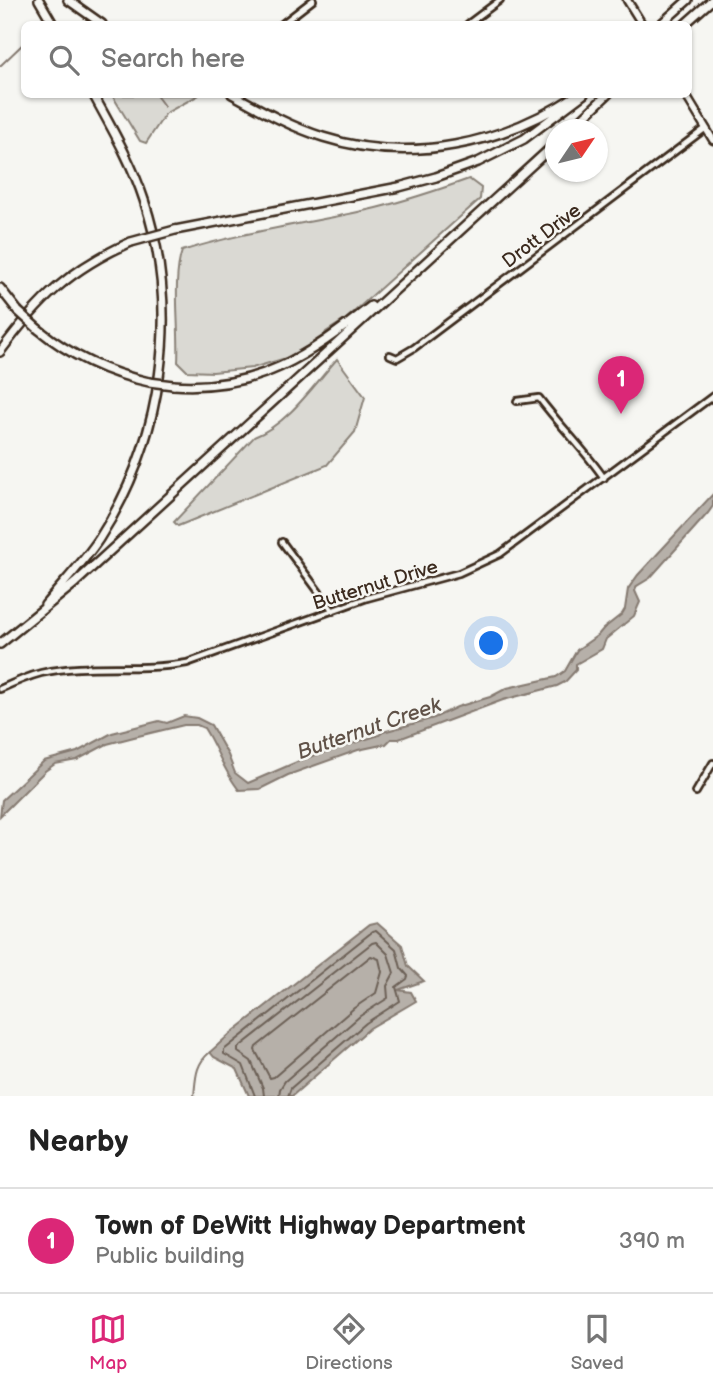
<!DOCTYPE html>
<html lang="en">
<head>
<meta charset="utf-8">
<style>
  body { margin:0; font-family:"Balsamiq Sans",sans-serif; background:#f6f6f6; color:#222 }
  .compass { position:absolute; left:545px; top:119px; width:63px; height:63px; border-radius:50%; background:#fff; box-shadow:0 2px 5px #0004; rotate:55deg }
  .you { position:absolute; left:492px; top:644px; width:24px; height:24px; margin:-18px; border:5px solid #fff; border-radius:50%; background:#1a73e8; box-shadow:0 0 0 10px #1a73e833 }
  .badge { display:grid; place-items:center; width:46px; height:46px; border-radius:50%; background:#db2777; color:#fff; font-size:23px; font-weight:700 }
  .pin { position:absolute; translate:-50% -58px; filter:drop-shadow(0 2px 4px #0008) }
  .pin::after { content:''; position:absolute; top:37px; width:24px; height:21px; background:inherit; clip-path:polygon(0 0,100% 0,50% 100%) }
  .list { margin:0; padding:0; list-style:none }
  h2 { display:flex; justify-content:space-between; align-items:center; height:91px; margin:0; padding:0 28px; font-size:30px }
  h2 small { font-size:23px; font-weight:400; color:#767676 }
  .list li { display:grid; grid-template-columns:46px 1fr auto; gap:21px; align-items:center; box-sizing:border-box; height:105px; padding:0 28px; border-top:2px solid #e0e0e0 }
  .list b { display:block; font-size:26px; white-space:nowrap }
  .list p { margin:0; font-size:23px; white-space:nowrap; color:#767676 }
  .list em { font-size:23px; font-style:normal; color:#767676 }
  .icon { flex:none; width:38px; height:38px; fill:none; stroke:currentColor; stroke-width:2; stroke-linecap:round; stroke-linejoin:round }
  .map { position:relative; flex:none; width:713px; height:1096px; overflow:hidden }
  .search { position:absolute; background:#fff; box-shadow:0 2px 5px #0004; left:21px; right:21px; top:21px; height:77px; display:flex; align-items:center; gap:18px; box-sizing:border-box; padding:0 24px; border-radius:10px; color:#767676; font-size:26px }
  .sheet { height:196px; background:#fff }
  nav { display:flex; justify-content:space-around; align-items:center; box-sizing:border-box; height:98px; border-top:2px solid #e0e0e0; background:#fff; font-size:19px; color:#767676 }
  nav a { display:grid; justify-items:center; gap:4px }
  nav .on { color:#db2777 }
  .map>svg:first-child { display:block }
  .green { fill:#dad9d3; stroke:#8a8278; stroke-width:2 }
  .water { fill:#b6b0a9; stroke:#857a71; stroke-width:2 }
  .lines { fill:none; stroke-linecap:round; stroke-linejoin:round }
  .shore { stroke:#6c6056; stroke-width:2 }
  .stream { stroke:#857a71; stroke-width:2 }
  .minor-casing { stroke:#3b2a1e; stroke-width:10 }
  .major-casing { stroke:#3b2a1e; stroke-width:11 }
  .highway-casing { stroke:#3b2a1e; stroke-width:12 }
  .minor { stroke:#f6f6f2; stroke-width:4.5 }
  .major { stroke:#f6f6f2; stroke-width:6 }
  .highway { stroke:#f6f6f2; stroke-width:7 }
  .highway-bridge-casing { stroke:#3b2a1e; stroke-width:12; stroke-linecap:butt }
  .highway-bridge { stroke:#f6f6f2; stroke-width:7 }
  .labels { text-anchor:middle; stroke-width:5; stroke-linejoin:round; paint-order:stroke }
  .street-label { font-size:19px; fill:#3b2a1e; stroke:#f6f6f2 }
  .water-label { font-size:21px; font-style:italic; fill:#605248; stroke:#f6f6f2 }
</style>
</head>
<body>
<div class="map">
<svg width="713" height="1096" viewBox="0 0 713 1096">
  <rect width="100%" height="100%" fill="#f6f6f2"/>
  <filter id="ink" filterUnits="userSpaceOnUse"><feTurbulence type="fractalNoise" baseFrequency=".0143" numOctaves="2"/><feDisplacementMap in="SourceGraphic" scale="14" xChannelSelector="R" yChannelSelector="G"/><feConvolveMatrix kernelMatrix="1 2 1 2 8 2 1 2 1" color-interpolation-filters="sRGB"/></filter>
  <g filter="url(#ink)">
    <path class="green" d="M112,95h87l-33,18 -20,30 -6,-2z
      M469,179l12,9 -1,11 -134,120 -20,13 -3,6 -37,20 -34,10 -39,4 -26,-1 -9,-9c2,-32 -6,-83 4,-111 63,-20 130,-28 194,-43 32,-8 62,-18 93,-29z
      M337,359l28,38 -10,35 -28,33 -149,61 -4,-4 80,-85c34,-13 59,-51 83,-78z"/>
    <path class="water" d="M713,494v12l-5,7 -58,65 -13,8 -2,5 5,11 -6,14 -28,23 -4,10 -26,15v6l-11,12 -8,4 -54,14 -104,39h-8l-5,5 -28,6 -70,25 -28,14 -21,1c-15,-18 -22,-42 -35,-62l-7,-3h-13l-50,12 -27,7 -30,16 -22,4 -10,7 -45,45 2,-16 42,-39 33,-9 35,-19 47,-12 8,2 17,-7 13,2 14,7 17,30 7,18 13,10 58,-25 73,-23 4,-3 51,-14 23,-11 33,-10 17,-9 49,-11 9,-6 12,-21 21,-15 5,-6 19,-15 3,-5 3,-20 10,-14z
      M377,923l25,22 6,21 16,15 -26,9 13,2 5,9 -46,27 -78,68h-43l-12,-27 -23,-12 -4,-5 20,-18 139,-109z"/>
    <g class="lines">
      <path class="shore" d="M371,956l8,3 3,13 -6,21 -22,15 -80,69 -4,1 -15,-28 1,-3z
        M255,1096l-12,-31 -19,-11v-4l148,-118 4,-1 20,18 5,19 7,8 -1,3 -11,8 4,14 -34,22 -75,65 -3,8
        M264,1096l-1,-8 -12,-27 -13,-9v-4l134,-105 4,-1 12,12 6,19 -7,13 1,12 -28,18 -75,65 -5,8 -1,7"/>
      <path class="stream" d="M0,66l24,-23
        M155,94l9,12
        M194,1096c2,-19 1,-31 16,-44"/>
      <defs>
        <path id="minor" d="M282,24l31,-24
          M468,24l32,-24
          M390,355l7,3 17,-10 292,-220
          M517,401l22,-3c21,28 45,51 65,80
          M282,542l51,69
          M0,689c13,-6 26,-12 41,-16 47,-11 98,-1 146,-10l180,-65 92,-25 41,-19 213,-158
          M696,792l17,-29"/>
        <path id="major" d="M627,0l15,24
          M685,94l28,46"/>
        <path id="highway" d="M39,0l14,24
          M68,0l34,24
          M661,24l27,-24
          M685,24l27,-24
          M232,94c29,16 59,33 91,43 87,28 180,7 254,-42
          M570,130l38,-36
          M175,230l224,-43 37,-10 42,-15 46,-23 60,-45
          M0,288l18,23
          M38,329c33,27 69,44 111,53
          M0,352c39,-53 70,-83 131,-110
          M173,385c85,6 135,-29 198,-79
          M45,605c18,-22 38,-42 54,-66 64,-99 82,-227 45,-339 -12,-37 -32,-71 -51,-106
          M0,644l75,-61 481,-440"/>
      </defs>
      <use href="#minor" class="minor-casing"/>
      <use href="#major" class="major-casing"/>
      <use href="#highway" class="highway-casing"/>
      <use href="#minor" class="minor"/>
      <use href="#major" class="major"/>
      <use href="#highway" class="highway"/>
      <defs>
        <path id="highway-bridge" d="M131,242l44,-12
          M18,311l20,18
          M149,382l24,3"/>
      </defs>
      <use href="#highway-bridge" class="highway-bridge-casing"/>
      <use href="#highway-bridge" class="highway-bridge"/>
    </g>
  </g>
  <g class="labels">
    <g class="street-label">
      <text transform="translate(541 235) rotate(-37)" y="7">Drott Drive</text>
      <text transform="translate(375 584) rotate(-17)" y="7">Butternut Drive</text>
    </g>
    <g class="water-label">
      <text transform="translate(369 728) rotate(-19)" y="7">Butternut Creek</text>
    </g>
  </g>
</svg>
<svg class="compass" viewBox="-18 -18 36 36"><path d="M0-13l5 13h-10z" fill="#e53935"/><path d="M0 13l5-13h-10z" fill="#767676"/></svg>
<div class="you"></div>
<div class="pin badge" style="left:621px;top:414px">1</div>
<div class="search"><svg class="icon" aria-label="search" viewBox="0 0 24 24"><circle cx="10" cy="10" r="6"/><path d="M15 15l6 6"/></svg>Search here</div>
</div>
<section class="sheet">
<h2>Nearby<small></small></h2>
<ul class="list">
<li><span class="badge">1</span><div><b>Town of DeWitt Highway Department</b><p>Public building</p></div><em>390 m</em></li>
</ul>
</section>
<nav>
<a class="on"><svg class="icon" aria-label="map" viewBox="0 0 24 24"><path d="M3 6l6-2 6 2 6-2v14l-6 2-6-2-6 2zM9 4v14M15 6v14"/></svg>Map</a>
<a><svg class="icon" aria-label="directions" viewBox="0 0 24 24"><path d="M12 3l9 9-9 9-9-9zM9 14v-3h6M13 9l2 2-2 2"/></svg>Directions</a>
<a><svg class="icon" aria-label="saved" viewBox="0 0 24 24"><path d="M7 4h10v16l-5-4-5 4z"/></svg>Saved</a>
</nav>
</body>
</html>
